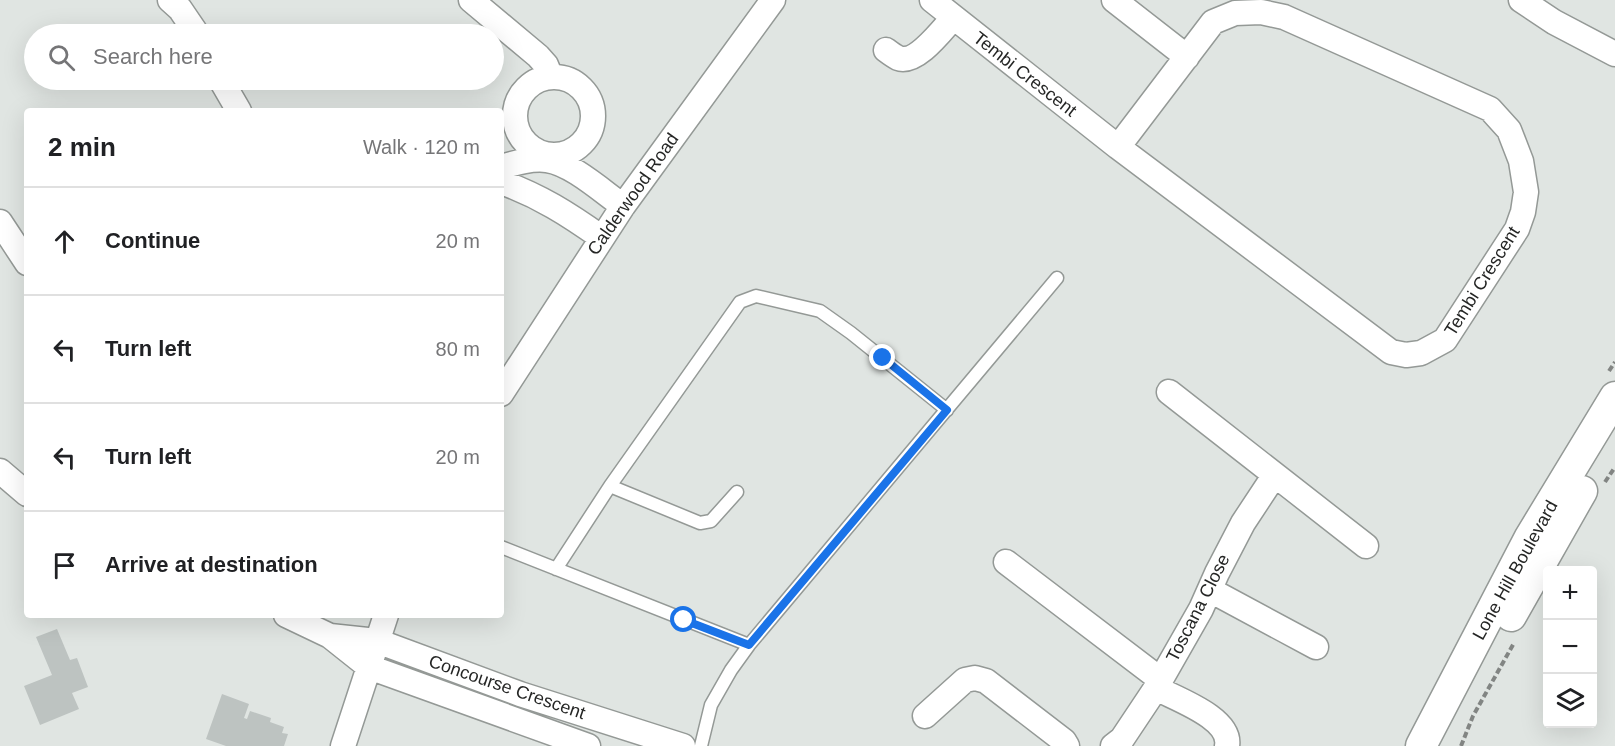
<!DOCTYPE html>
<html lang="en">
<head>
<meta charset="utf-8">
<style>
  body { margin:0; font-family:Arial,sans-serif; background:#f2f2f2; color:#202124 }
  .controls { position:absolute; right:18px; bottom:18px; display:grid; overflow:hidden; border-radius:6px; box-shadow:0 6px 24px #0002 }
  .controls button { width:54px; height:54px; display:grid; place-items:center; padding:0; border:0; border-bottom:2px solid #e0e0e0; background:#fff; color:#202124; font:30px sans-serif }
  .stop { position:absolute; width:18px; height:18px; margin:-14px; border:4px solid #1a73e8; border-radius:50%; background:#fff }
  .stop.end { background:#1a73e8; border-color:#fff; box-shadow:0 2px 6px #0008 }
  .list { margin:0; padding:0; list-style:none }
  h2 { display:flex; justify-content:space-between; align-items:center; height:78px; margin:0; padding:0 24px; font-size:26px }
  h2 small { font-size:20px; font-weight:400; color:#757577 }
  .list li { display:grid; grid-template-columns:39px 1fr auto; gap:18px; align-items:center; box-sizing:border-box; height:108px; padding:0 24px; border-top:2px solid #e0e0e0 }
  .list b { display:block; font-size:22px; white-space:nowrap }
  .list em { font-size:20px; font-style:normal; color:#757577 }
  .icon { flex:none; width:33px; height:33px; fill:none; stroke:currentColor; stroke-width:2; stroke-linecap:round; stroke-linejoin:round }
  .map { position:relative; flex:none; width:1615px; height:746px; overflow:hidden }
  .search { position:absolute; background:#fff; box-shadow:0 6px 24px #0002; left:24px; top:24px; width:480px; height:66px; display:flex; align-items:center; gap:15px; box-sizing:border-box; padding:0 21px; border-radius:33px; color:#757577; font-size:22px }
  .panel { position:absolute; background:#fff; box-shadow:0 6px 24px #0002; left:24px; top:108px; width:480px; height:510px; border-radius:6px }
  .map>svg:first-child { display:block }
  .building { fill:#bdc3c1 }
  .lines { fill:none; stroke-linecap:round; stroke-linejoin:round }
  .service-casing { stroke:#949996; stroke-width:15 }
  .minor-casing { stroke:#949996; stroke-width:27 }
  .tertiary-casing { stroke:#949996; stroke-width:33 }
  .path { stroke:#828583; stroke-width:4; stroke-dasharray:6 3; stroke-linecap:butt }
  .service { stroke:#fff; stroke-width:12 }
  .minor { stroke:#fff; stroke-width:24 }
  .tertiary { stroke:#fff; stroke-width:30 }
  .route { stroke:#1a73e8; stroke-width:8 }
  .labels { text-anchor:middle; stroke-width:4.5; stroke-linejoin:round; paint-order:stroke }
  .street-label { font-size:18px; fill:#252625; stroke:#fff }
</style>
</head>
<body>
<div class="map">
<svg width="1615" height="746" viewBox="0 0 1615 746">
  <rect width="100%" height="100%" fill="#e0e5e2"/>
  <path class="building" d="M57,629l13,31 7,-2 11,29 -16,6 7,16 -39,16 -16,-39 28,-11 -16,-38z
    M222,694l27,10 -5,14 3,1 3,-8 21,7 -1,4 14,5 -2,6 6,1 -4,12h-58l-20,-7z"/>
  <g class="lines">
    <defs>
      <path id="service" d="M610,486l90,37 11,-2 26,-29
        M501,547l248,98
        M556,569l54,-83 130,-184 16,-6 64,15 31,22 96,77
        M701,746l10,-41 20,-35 18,-25 308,-367"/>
      <path id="minor" d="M170,0l10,9 17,25
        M471,0l67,56 8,9 5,12
        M932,0l186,147 273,205 15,3 15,-2 24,-13 72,-111 6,-17 3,-20 -5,-31 -12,-31 -19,-21 -206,-92 -23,-5 -26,1 -22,9 -95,125
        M1114,0l73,57
        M1521,0l33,22 61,32
        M886,50c4,3 8,6 12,8 18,7 44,-28 55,-40
        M515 116a39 39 0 1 1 78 0a39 39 0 1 1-78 0Z
        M221,80l18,31
        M501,167c14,-4 31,-9 46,-7 24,3 56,32 76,46
        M501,182c39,14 67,32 101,56
        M0,222l27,41
        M1169,392l197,154
        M501,394l122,-188 150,-206
        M0,471l27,23
        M1006,562l155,118
        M1210,590l106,57
        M286,615l44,21 39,31 219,79
        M330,636l47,5 143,53 163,52
        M1156,688c20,11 76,30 71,58
        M925,716l40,-36 10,-2 11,3 78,60 3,5
        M343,746l43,-131
        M1113,746l9,-7 34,-51 45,-79 16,-36 26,-50 31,-47"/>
      <path id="tertiary" d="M1511,616l71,-125
        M1421,746l109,-209 85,-140"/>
    </defs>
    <use href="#service" class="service-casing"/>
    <use href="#minor" class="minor-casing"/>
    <use href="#tertiary" class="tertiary-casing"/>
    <path class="path" d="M1609,371l6,-9
      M1605,482l10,-15
      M1461,746l12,-30 41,-73"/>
    <use href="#service" class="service"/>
    <use href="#minor" class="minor"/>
    <use href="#tertiary" class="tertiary"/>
  </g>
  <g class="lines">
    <path class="route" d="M684,620l65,25 198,-235 -64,-52"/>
  </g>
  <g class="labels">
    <g class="street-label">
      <text transform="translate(1025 74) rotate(38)" y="6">Tembi Crescent</text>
      <text transform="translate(633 194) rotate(-55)" y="6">Calderwood Road</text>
      <text transform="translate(1482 281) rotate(-58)" y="6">Tembi Crescent</text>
      <text transform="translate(1515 570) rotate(-61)" y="6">Lone Hill Boulevard</text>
      <text transform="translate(1198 608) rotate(-63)" y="6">Toscana Close</text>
      <text transform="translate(507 687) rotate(19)" y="6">Concourse Crescent</text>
    </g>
  </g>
</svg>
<div class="controls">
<button>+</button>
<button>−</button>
<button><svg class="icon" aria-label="layers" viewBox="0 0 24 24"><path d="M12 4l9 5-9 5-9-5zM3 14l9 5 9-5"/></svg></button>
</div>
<div class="stop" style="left:684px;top:620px"></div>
<div class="stop end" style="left:883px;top:358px"></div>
<div class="search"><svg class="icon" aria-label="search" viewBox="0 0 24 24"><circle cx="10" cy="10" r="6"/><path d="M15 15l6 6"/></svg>Search here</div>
<section class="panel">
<h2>2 min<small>Walk · 120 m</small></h2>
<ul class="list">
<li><svg class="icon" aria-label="ahead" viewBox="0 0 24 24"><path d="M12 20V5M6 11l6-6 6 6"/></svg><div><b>Continue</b></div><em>20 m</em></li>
<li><svg class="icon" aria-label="left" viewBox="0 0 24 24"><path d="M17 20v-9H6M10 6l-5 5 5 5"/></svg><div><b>Turn left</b></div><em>80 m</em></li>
<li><svg class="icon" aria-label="left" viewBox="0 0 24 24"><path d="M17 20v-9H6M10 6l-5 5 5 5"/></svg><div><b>Turn left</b></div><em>20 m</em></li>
<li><svg class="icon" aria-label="arrive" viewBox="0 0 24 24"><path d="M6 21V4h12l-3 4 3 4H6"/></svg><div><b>Arrive at destination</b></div></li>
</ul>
</section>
</div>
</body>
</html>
